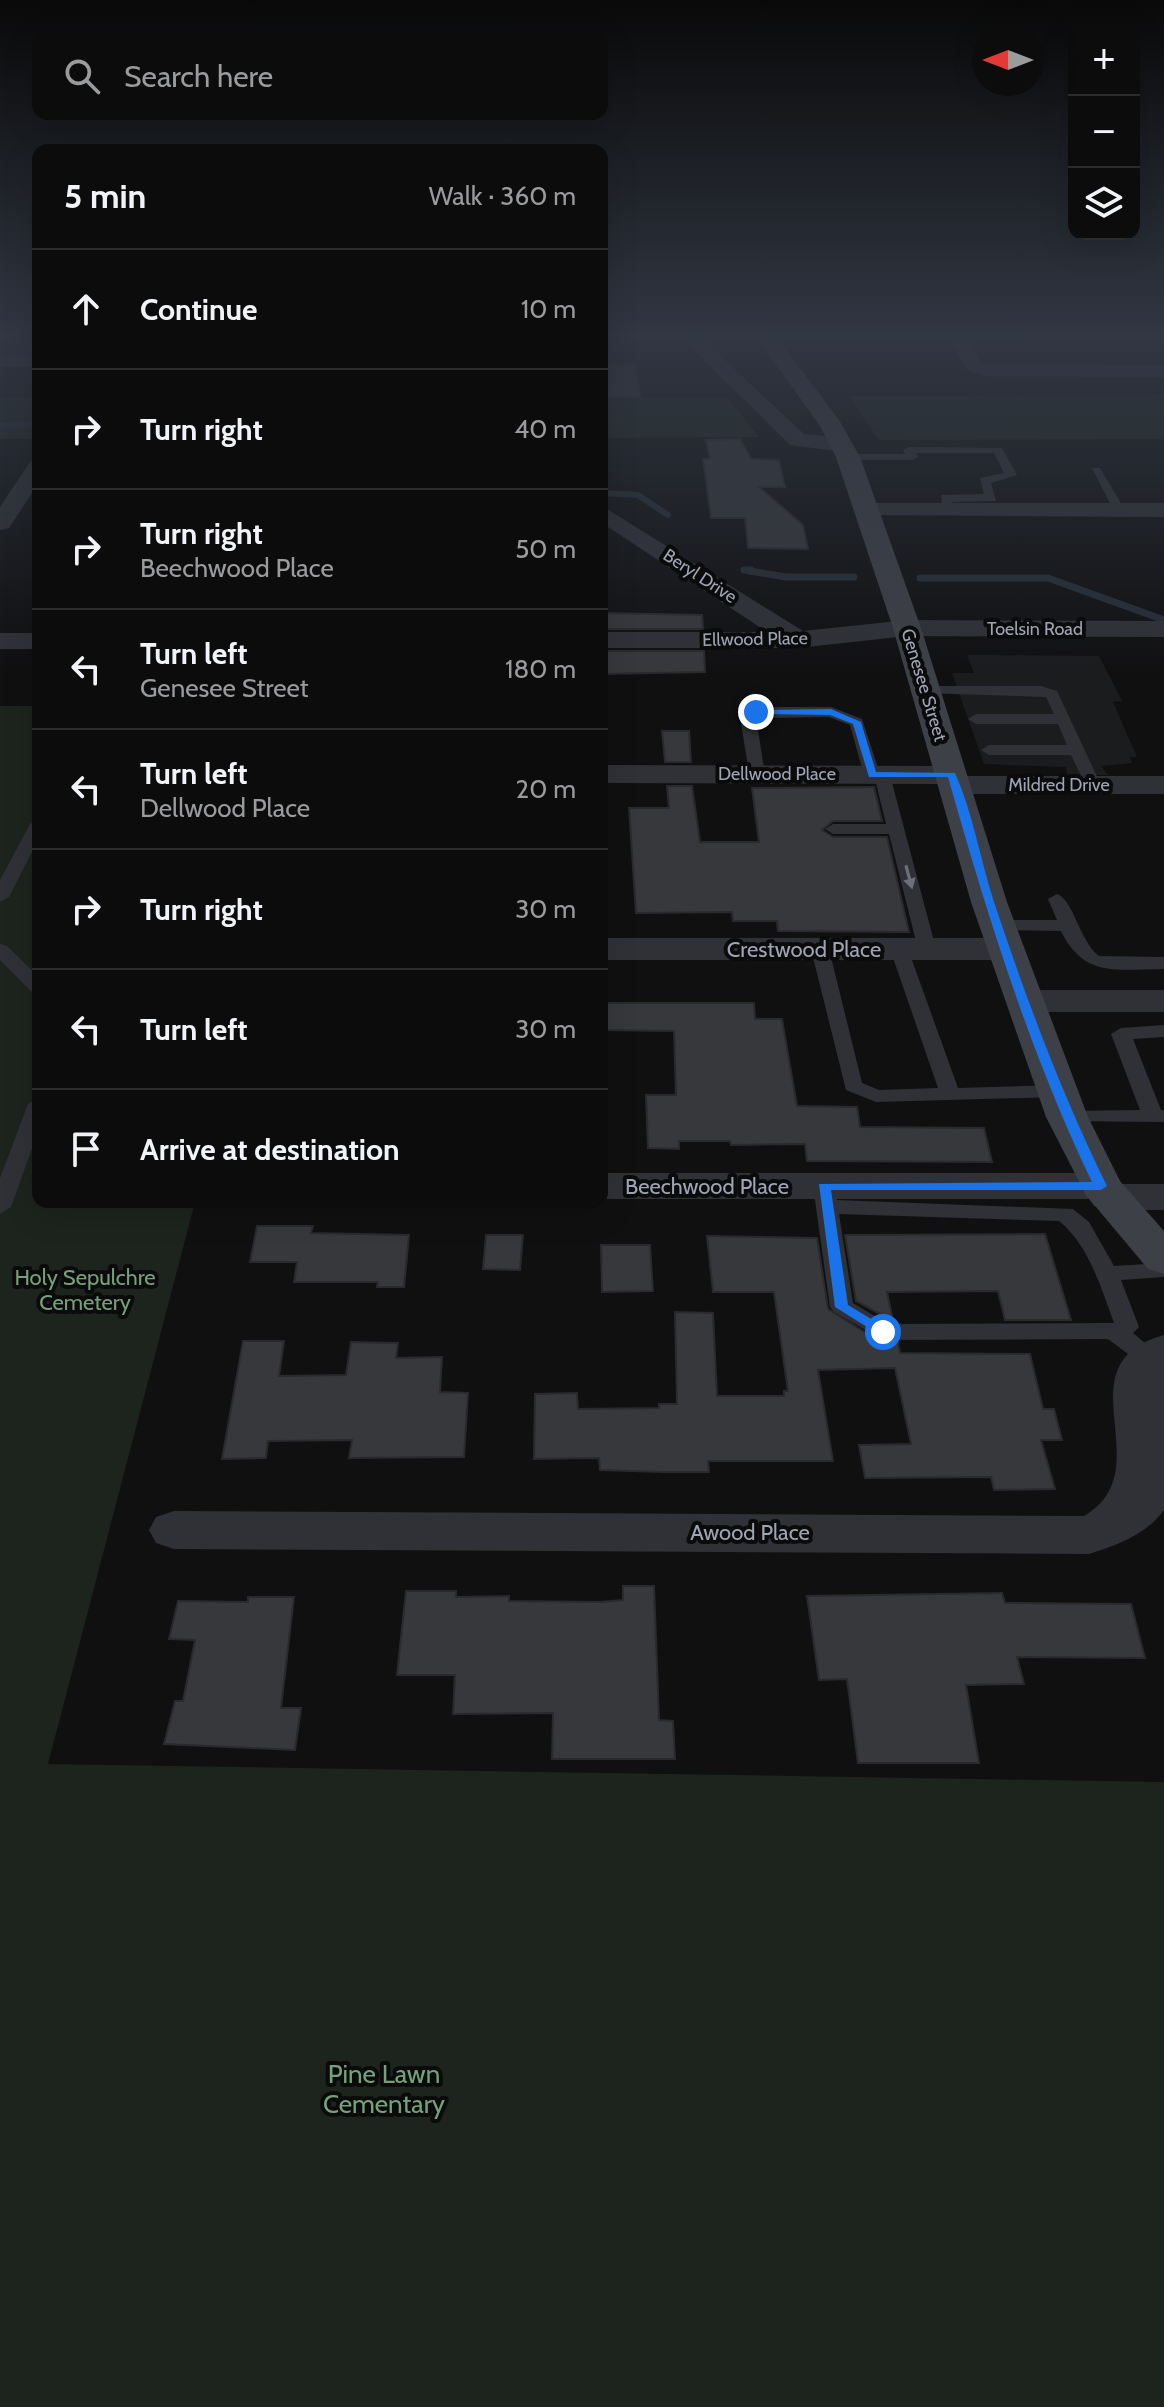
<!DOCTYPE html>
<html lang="en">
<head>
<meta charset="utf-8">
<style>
  body { margin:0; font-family:Cabin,sans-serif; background:#151516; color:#f1f3f6 }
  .controls { position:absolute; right:24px; top:24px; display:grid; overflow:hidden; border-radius:16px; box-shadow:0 8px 32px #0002 }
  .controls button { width:72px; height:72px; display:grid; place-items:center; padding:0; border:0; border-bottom:2px solid #2c2c2e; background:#0c0c0d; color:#f1f3f6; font:40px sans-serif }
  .compass { position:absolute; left:972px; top:24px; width:72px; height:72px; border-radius:50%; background:#0c0c0d; box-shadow:0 8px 32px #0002; rotate:270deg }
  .stop { position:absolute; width:24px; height:24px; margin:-18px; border:6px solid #1a73e8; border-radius:50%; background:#fff }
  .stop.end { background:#1a73e8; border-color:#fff; box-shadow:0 2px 8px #0008 }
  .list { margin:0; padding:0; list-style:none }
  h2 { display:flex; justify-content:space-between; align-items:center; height:104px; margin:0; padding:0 32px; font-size:34px }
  h2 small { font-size:26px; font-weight:400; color:#9a9b9d }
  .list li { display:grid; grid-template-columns:52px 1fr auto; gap:24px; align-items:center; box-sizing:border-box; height:120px; padding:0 32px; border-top:2px solid #2c2c2e }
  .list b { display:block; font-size:30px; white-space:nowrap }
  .list p { margin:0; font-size:26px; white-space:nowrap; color:#9a9b9d }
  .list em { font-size:26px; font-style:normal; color:#9a9b9d }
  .icon { flex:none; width:44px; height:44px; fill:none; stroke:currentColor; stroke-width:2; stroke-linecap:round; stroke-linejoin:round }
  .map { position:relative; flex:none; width:1164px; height:2407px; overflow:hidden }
  .search { position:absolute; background:#0c0c0d; box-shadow:0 8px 32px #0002; left:32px; top:32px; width:576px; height:88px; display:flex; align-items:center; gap:20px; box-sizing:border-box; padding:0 28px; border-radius:16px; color:#9a9b9d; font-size:30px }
  .panel { position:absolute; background:#0c0c0d; box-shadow:0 8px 32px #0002; left:32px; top:144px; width:576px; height:1064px; border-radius:16px }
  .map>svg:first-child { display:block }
  .built { fill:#1b1c1e }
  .green { fill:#1c241d }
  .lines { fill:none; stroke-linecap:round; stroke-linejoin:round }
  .stream-far1 { stroke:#252d36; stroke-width:6 }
  .stream { stroke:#252d36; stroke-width:7 }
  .building { fill:#37383c; stroke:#2a292e; stroke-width:2 }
  .service { fill:#303137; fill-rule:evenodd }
  .minor { fill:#303137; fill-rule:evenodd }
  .secondary { fill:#3e4047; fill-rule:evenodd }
  .oneway { fill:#6d707c }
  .route { fill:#1a73e8 }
  .labels { text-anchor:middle; stroke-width:8; stroke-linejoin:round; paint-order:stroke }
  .far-street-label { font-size:18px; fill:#9fa4b4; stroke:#0b0b0c }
  .street-label { font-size:22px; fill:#9fa4b4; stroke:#0b0b0c }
  .park-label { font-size:22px; fill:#74a17b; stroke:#0b0b0c }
  .near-park-label { font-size:26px; fill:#74a17b; stroke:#0b0b0c }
</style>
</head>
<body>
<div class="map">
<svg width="1164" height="2407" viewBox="0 0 1164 2407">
  <rect width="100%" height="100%" fill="#101011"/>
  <path class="built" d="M967,655l132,1 23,45 -9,1 24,55h-7l2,6 -31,3 7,9h-41l-1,-8 -82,-3 -32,-91h22z"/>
  <path class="green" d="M1164,395v44l-285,1 -30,-44z
    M0,397h38v42h-38z
    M602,398h126l31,39 -157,1z
    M0,706h38v496h157l-147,562 1116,18v625h-1164z"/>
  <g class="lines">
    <path class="stream-far1" d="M0,426l38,-1
      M602,493l36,2 30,20"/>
    <path class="stream" d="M751,570h-7l42,7h68
      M920,578h128l116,42"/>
  </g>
  <path class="building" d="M602,364h33l5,33h-38z
    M740,439l11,20 28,1 6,27h-26l44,38 5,24 -60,-1 -3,-30h-34l-8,-59h7l-4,-19z
    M602,613l100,2 1,14h-101z
    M602,651h102l1,21 -103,2z
    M662,731h27l2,31h-26z
    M667,786h25l8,56h59l-7,-54 122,-1 8,34h-49l-11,9 11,7h54l22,95 -131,-1 -1,-10h-44l-1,-9 -96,1 -7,-105h40z
    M602,1003h152l1,16h27l15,87 60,1 3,20 124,1 8,34 -185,-1 -2,-17 -74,1 -1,-4h-51v8l-31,-1 -2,-53h30l-2,-64 -72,-1z
    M257,1226h56l-2,7 98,2 -5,52h-27l1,-5h-84l3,-20h-47z
    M1045,1234l26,86h-66l-7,-29 -111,1 6,29 -37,-20 -11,-66z
    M486,1235h37l-3,35 -37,-1z
    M707,1236l110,2 11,71 54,34h16l2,10 130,1 13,55h11l8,31h-21l14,49 -61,1 -3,-13 -126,1 -6,-33 52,-1 -16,-76 -77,2 15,91h-125l1,11h-46l-63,-2 -1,-12 -65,1 1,-65 42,-1 1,16 81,-1v-4h18l-2,-92 38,1 4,83h67v-5h4l-14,-99h-61z
    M601,1245h49l3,46 -51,1z
    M243,1341h41l-5,35 67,-1 5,-33 47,1 -2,15 46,-1 -2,35 28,1 -4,64 -115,1 3,-18 -84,1 -2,17 -44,1z
    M623,1586h31l5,134 14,1 2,38h-123l1,-46 -100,1 2,-39h-58l9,-84h50v6l53,-1v5l91,1 23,-2z
    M1002,1593l3,10 126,1 14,54 -128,-1 7,27 -58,1 13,78h-121l-11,-84 -28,1 -12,-84z
    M248,1597h46l-13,111h20l-6,42 -131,-6 11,-43h8l12,-61 -26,-1 9,-38 70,1z"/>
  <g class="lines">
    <path class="service" d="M909,447l93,1 15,27 -26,8 5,18 -44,1 3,8 -6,4 -6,-4 -2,-15 43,-1 -4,-16 24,-5 -10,-20h-78l2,4 -6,3h-64l-6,-3 6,-3h57l-2,-4z
      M1092,468h8l25,42 -2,3h-8z
      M926,686h115l16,5 44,94 -8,5 -6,-2 -16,-33h-82l-8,-5 8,-5h78l-9,-21h-82l-8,-5 8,-5h78l-8,-17 -125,-4v-6z
      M756,707h75l31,12 17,52 11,4 46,174 -2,4h-14l-2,-4 -29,-115h-56l-8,-5 8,-5h53l-11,-45 -11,-4 -14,-50 -21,-8 -73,1 9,56 -8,5 -8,-5 -9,-58z
      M38,819v21l-29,57 -9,5v-22l30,-56z
      M1057,894c16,5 23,48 42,62l65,1v12c-45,0 -80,10 -103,-38l-64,-1 -9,-5 9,-5h60l-9,-21z
      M820,943l9,6 33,134 17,7 59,-2 -48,-139 9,-6 9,6 50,139 99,-3 10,6 -10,6 -181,5 -30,-12 -35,-141z
      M0,944l7,2 31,30v17l-7,-2 -31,-31z
      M1164,1025v12l-31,2 28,71h3v12l-104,-1 -3,-4 3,-4 7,-2 73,-1 -29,-76 10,-6z
      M38,1098v34l-27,75 -11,7v-36l28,-74z
      M824,1179l11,7 2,14 236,9 16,13 25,44 50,-3v14l-43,3 18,47 -6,6 31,26 -3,6h-18l-35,-26 -225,1 -49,-28 -4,-5 -17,-121zM839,1214l220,7c30,24 42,67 55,102l-226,1 -35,-21z"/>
    <path class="minor" d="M679,335h19l106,99 39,4 11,7 -11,7 -53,-7z
      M947,335h18l16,27 6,2 177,1v12l-179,-1 -18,-6z
      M0,355h38v12h-38z
      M38,460v24l-29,44 -9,2v-23l30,-45z
      M868,503h296v14l-304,-2 -4,-5z
      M602,506l201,125 104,-11 257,1v16l-257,-1 -109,12h-196v-16h165l-165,-109z
      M0,633h38v16h-38z
      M602,765l350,1 11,3 4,7h197v18h-210l-11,-2 -4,-8 -337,-1z
      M602,938h404l12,4 6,7 -6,7 -12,4h-404z
      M1025,990h139v22h-139l-13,-3 -5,-8 5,-8z
      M602,1173h499l15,4 5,7h43v26h-55l-15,-4 -5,-7h-487z
      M1164,1335v175c-18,25 -47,35 -75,44l-915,-5 -18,-6 -7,-13 7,-13 18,-6 910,5c80,-47 -26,-152 80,-181z"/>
    <path class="secondary" d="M755,335h20l64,85 21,37 61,171 86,274 81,215 32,64 44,50v43l-16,-5 -62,-74 -40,-78 -75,-215 -78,-274 -57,-171 -16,-31z"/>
  </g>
  <defs><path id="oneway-solid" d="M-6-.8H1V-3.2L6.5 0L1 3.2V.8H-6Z" transform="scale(2)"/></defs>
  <use class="oneway" href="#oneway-solid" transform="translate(909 877) rotate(75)"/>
  <linearGradient id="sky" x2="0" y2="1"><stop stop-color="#090909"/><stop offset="0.5" stop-color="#313743"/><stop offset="1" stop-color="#313743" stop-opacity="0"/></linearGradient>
  <rect width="1164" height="672" fill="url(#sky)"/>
  <path class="route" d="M756,710l75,-1 30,13 15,50 79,1c18,40 25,86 39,129 32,96 68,193 113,284l-6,4h-270l17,115 40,24v7l-5,1 -48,-30 -16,-123 273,-2c-62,-129 -105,-267 -144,-405h-79l-16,-53 -23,-9 -77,-1z"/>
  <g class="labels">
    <g class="far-street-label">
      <text transform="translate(700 576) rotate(33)" y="6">Beryl Drive</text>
      <text x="1035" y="635">Toelsin Road</text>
      <text transform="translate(755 639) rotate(-1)" y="6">Ellwood Place</text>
      <text transform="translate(924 685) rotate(73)" y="6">Genesee Street</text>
      <text x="777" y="780">Dellwood Place</text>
      <text x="1059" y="791">Mildred Drive</text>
    </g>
    <g class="street-label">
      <text x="804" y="957">Crestwood Place</text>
      <text x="707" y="1194">Beechwood Place</text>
      <text x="750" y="1540">Awood Place</text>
    </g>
    <g class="park-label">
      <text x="85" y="1285">Holy Sepulchre<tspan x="85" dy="25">Cemetery</tspan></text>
    </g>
    <g class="near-park-label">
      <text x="384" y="2083">Pine Lawn<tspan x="384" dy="30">Cementary</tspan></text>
    </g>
  </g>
</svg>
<div class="controls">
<button>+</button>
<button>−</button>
<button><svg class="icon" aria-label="layers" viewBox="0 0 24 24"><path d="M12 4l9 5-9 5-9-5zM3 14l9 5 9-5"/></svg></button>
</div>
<svg class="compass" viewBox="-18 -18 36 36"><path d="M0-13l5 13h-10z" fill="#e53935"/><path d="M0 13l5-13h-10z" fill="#9a9b9d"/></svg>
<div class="stop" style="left:883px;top:1332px"></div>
<div class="stop end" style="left:756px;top:712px"></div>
<div class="search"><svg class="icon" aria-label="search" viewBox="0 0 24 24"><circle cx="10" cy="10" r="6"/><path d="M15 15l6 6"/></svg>Search here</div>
<section class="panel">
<h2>5 min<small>Walk · 360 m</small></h2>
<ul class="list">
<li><svg class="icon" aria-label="ahead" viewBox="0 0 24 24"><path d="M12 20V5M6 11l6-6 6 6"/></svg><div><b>Continue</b></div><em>10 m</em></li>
<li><svg class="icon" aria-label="right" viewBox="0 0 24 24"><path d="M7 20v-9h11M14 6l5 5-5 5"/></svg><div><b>Turn right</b></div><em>40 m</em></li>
<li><svg class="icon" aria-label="right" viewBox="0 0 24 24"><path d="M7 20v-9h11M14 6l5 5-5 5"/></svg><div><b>Turn right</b><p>Beechwood Place</p></div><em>50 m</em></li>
<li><svg class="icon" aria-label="left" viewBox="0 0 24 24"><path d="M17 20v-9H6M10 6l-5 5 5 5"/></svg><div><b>Turn left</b><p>Genesee Street</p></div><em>180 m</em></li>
<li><svg class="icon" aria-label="left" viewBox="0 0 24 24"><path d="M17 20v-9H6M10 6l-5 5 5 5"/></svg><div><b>Turn left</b><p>Dellwood Place</p></div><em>20 m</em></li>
<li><svg class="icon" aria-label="right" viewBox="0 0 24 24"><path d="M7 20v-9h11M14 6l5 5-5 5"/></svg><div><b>Turn right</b></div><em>30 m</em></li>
<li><svg class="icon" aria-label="left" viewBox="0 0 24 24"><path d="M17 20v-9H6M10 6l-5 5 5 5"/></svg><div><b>Turn left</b></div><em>30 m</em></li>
<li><svg class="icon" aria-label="arrive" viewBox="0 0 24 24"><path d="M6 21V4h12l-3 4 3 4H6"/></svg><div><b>Arrive at destination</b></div></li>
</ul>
</section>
</div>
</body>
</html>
